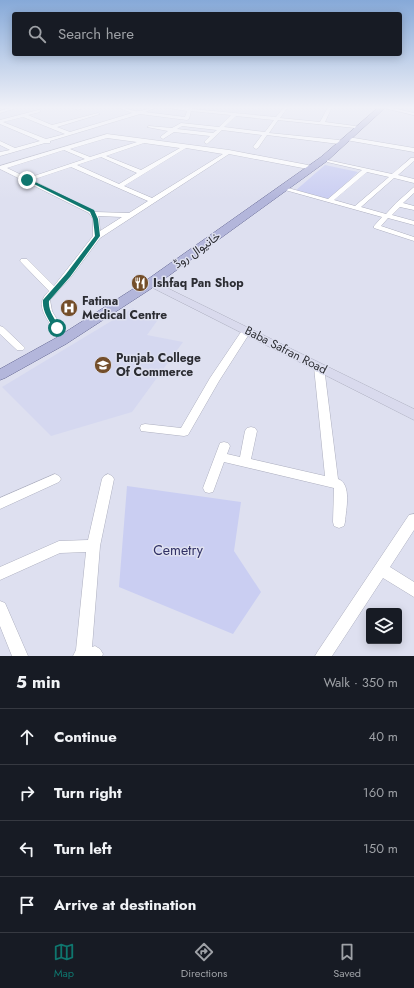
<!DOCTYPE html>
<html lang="en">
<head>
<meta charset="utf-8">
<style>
  body { margin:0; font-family:Jost,Vazirmatn,sans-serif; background:#20242c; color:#f1f3f6 }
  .controls { position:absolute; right:12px; bottom:12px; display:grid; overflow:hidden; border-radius:4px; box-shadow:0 2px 10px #0003 }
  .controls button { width:36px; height:36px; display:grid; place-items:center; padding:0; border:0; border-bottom:1px solid #363941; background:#171b24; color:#f1f3f6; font:20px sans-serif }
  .stop { position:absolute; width:12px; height:12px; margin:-9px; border:3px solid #0f766e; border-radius:50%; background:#fff }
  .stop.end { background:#0f766e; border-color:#fff; box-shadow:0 1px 4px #0008 }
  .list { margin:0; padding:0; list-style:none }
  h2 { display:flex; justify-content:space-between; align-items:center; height:52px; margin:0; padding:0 16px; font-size:17px }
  h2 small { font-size:13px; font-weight:400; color:#9ea1a6 }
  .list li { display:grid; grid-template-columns:26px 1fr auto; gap:12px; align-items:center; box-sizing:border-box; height:56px; padding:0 16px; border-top:1px solid #363941 }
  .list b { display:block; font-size:15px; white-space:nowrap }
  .list em { font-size:13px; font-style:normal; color:#9ea1a6 }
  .icon { flex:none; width:22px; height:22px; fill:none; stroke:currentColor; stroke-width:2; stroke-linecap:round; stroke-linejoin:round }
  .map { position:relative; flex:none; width:414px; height:656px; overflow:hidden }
  .search { position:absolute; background:#171b24; box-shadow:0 2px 10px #0003; left:12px; right:12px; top:12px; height:44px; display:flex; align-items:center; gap:10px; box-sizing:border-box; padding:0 14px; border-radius:4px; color:#9ea1a6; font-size:15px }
  .sheet { height:276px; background:#171b24 }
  nav { display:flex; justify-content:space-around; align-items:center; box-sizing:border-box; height:56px; border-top:1px solid #363941; background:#171b24; font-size:11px; color:#9ea1a6 }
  nav a { display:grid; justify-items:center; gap:2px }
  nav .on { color:#0f766e }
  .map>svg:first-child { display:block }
  .built { fill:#d5d8f0 }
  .green { fill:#cacef2 }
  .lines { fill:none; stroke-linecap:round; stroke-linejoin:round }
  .minor-casing { stroke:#aeb0c0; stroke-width:1 }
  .secondary-casing { stroke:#aeb0c0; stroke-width:1 }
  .primary-casing { stroke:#636691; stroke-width:1 }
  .minor { fill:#fff; fill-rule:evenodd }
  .secondary { fill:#d9daed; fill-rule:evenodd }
  .primary { fill:#b3b6db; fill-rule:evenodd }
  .route { fill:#0f766e }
  .labels { text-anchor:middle; stroke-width:3; stroke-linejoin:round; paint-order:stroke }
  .street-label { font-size:12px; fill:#2c2d33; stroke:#dee0f0 }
  .poi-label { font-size:12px; font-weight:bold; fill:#2c2d33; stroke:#dee0f0; text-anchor:start }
  .near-park-label { font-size:14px; fill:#313165; stroke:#dee0f0 }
</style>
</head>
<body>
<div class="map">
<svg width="414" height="656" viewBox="0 0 414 656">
  <rect width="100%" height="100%" fill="#dee0f0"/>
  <path class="built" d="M133,308l24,13 -10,14 36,7 -51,70 -81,24 -49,-49z"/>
  <path class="green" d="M325,165l33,7 -30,28 -33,-9z
    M127,486l114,16 -7,49 27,41 -28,42 -114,-47z"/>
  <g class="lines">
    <defs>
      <path id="minor" d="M13,107h7l-20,6v-2z
        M75,107h5l1,2 -4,1z
        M117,107c7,0 12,3 18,4 7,1 15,-4 22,-4l-12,5 40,5 2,-6 -25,-4h30v2l84,8 8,-10h4l-8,11 40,4 8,-15h4l-7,15 30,4 2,1 -2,1 -77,-8 -9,13 70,7 3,2 -3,2 -72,-9 -9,13 -2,1 -3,-2 9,-12 -40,-5 -15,14 -3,-2 6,-6 -36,-4 -11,7 -3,-2 8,-6 -21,-4 2,-1 23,2 9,-5 38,4 12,-12 -40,-4 -2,8 -2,1 -47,-6 -90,27v2h-5l-45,13v-4l10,-2 -10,-5v-4l15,7 25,-7 -40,-17v-4l38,-10h2v2l-12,3 24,10 46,-12 2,1 -43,13 13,5 62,-19zM236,116l38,4 -9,12 -41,-5zM23,117l42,17 -19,5 -43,-17zM182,126l35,4 -4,3 -36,-4z
        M380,107h8l26,6v2z
        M107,134l122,16 79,15 3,2 -3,2 -79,-15 -129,84 -29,39 -21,23 2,11 10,17 -2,2h-6c-5,-8 -16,-22 -11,-31 1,-3 4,-6 6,-8l-29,-30 1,-2h6l27,27 39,-50v-17l-4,-6 -89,-44v-3zM107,138l30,4 -47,15 -20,-8zM144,143l36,5 -39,22 -35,-14zM186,148l37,6 -71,44 -28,-12zM64,150l21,9 -57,19 -21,-10zM101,157l36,16 -18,11 -42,-19zM71,167l77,34 -19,12 -34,-1 -63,-32zM98,216l24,1 -22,14 -1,-12z
        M348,137l66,11v4l-68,-12v-2z
        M411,158h3v3l-16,14 16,4v4l-20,-5 -33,29 25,7 10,-11 18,-16v6l-11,10 11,3v4l-14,-3 -8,8 22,6v4l-26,-7 -7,8 33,11v4l-40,-13v-2l8,-9 -97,-27 3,-2 40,11 34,-29 -35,-8v-2l65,14zM367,172l22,5 -34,29 -21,-6z
        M0,326l3,1 20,19 2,2 -2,2h-6l-17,-16z
        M246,328l5,3 -32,50 -31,54 -4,1 -43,-5 -1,-3 1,-3 4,-1 36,4 29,-50 33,-49z
        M319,364l5,3 14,112c14,5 8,30 7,43l-1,4 -5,2 -5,-2 -1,-4 1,-34 -110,-26 -11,30 -4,1 -4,-1 -2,-4 17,-45 4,-1 4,1 2,3 -3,8 13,3 5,-26 2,-3 4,-1 4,1 2,3 -6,28 74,17 -11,-109z
        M55,474l4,2 2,3 -2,3 -59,27v-11z
        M108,474l4,2 2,3 -14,67 -8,101 3,-1 5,3 3,5 -1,2h-29l3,-6 10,-98 -26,1 -60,27v-13l59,-26 29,-1 14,-61 2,-3z
        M414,514v16l-24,37 24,15v15l-31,-19 -51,78h-17l3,-5 91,-136z
        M0,601l5,2 23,53h-16l-12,-30z"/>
      <path id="secondary" d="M157,283l257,126v11l-261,-132 -1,-2 1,-2z"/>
      <path id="primary" d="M379,107h7l-59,54 -178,129 -83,54 -61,34 -5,2v-11l56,-31 85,-54 180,-127z"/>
    </defs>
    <use href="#minor" class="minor-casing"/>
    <use href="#secondary" class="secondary-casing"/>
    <use href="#primary" class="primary-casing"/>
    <use href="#minor" class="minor"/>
    <use href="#secondary" class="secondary"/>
    <use href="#primary" class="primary"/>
  </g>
  <linearGradient id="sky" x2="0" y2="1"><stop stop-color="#86a9d8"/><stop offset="0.54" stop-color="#f0f1f8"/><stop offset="1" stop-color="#f0f1f8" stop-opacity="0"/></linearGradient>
  <rect width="414" height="199" fill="url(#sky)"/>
  <path class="route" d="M26,179h3l65,31 4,9 2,17 -30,41 -21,24c-1,10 6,18 11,27l-3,2 -3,-1c-5,-9 -12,-18 -11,-29l23,-26 29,-38 -2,-17 -3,-7 -64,-32z"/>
  <defs>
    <symbol id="restaurant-disc" viewBox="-11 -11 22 22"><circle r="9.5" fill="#744e2a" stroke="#dee0f0"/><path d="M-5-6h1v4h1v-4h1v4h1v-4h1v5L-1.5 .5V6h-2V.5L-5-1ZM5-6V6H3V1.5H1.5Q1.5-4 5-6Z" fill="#fff"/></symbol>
    <symbol id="hospital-disc" viewBox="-11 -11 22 22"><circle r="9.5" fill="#744e2a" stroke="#dee0f0"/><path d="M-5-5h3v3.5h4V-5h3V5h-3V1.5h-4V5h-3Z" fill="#fff"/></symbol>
    <symbol id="university-disc" viewBox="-11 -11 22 22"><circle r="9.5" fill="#744e2a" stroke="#dee0f0"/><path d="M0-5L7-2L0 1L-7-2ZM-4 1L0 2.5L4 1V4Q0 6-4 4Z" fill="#fff"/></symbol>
  </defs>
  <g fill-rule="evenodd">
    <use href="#restaurant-disc" x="130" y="273" width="20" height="20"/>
    <use href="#hospital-disc" x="59" y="298" width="20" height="20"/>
    <use href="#university-disc" x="93" y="355" width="20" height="20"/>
  </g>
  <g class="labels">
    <g class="street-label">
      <text transform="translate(197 250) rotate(-35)" y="4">خانیوال روڈ</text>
      <text transform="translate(286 350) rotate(27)" y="4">Baba Safran Road</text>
    </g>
    <g class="poi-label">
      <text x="153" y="287">Ishfaq Pan Shop</text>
      <text x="82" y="305">Fatima<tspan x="82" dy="14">Medical Centre</tspan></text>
      <text x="116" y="362">Punjab College<tspan x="116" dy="14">Of Commerce</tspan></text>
    </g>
    <g class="near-park-label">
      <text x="178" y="555">Cemetry</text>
    </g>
  </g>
</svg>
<div class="controls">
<button><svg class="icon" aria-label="layers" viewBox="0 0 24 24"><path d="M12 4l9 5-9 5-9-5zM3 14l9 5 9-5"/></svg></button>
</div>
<div class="stop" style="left:57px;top:328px"></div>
<div class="stop end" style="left:27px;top:180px"></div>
<div class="search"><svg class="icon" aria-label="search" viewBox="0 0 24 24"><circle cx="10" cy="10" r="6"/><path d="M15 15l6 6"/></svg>Search here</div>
</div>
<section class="sheet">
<h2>5 min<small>Walk · 350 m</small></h2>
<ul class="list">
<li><svg class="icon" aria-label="ahead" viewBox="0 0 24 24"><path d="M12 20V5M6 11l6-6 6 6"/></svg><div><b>Continue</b></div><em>40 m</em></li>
<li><svg class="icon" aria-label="right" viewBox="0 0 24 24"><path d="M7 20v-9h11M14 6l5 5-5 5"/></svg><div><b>Turn right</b></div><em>160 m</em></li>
<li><svg class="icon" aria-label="left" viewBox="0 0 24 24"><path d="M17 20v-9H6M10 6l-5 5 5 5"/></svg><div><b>Turn left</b></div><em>150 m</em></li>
<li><svg class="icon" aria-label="arrive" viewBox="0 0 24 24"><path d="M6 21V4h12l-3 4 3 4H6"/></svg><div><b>Arrive at destination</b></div></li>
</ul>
</section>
<nav>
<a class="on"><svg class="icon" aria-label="map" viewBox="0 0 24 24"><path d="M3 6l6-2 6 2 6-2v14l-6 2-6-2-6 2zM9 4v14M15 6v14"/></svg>Map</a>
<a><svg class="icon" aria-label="directions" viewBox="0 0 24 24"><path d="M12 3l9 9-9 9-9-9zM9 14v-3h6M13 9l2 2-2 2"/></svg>Directions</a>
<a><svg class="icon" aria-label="saved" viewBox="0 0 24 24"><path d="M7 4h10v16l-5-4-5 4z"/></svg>Saved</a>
</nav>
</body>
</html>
